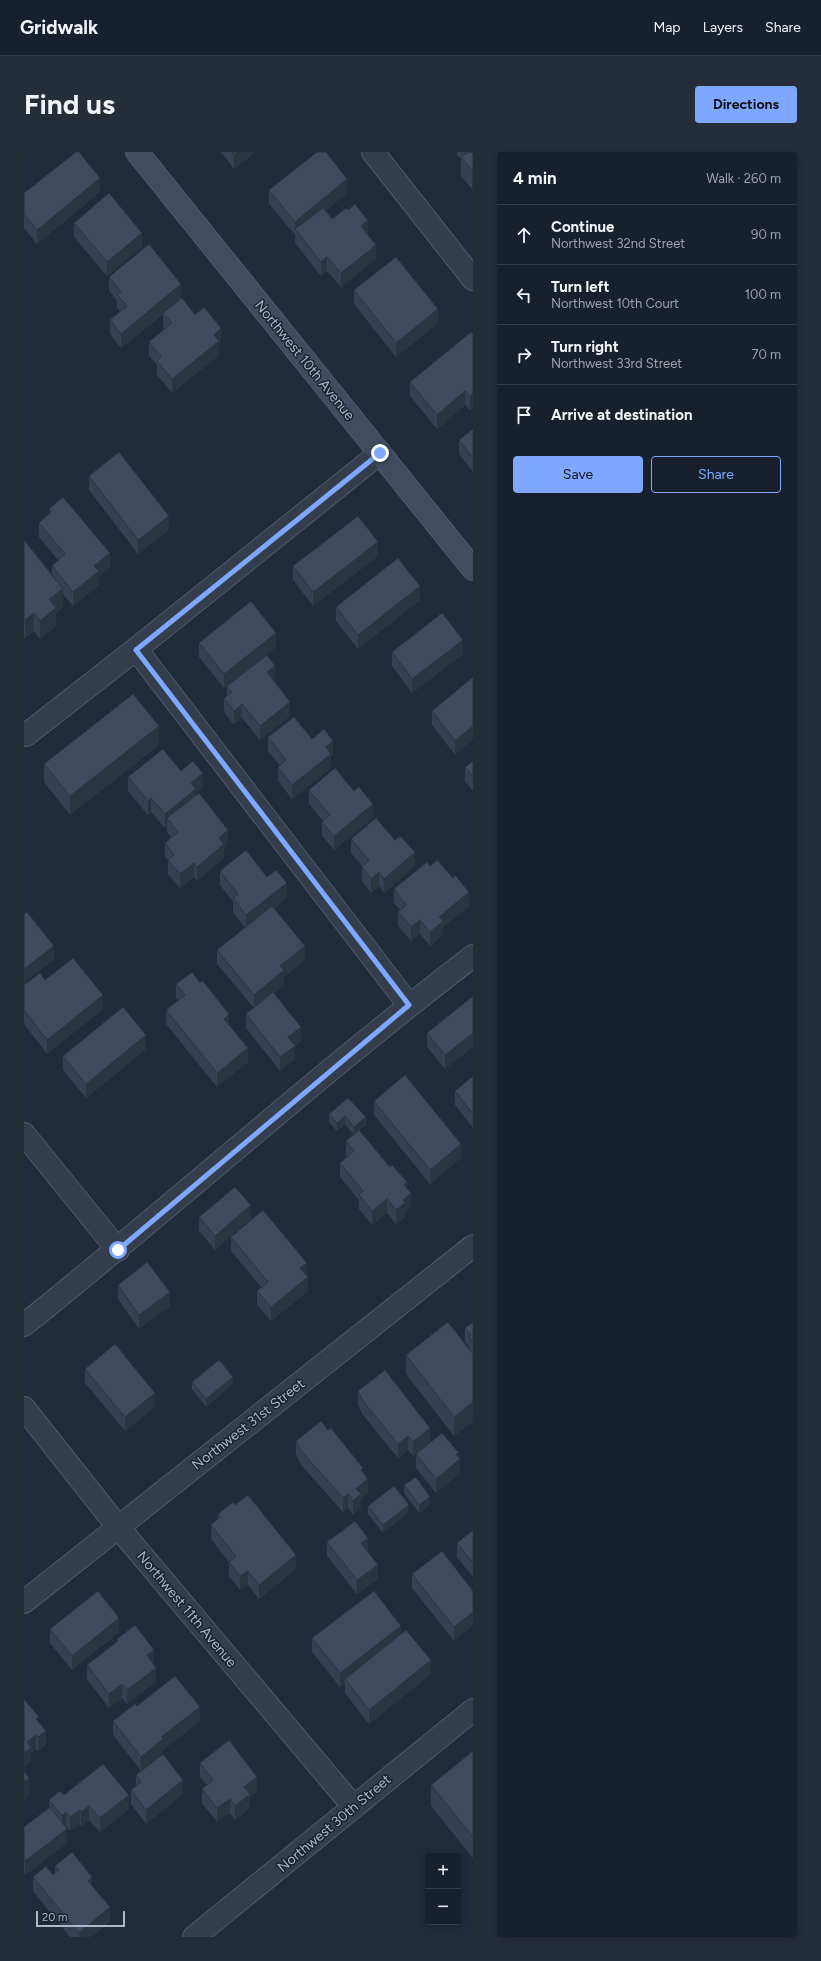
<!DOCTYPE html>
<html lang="en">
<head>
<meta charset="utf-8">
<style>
  body { margin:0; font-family:Figtree,sans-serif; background:#252d39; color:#f1f3f6 }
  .controls { position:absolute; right:12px; bottom:12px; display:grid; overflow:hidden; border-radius:4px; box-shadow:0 2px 10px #0003 }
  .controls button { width:36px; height:36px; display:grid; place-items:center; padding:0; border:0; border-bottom:1px solid #363e49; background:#18202d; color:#f1f3f6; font:20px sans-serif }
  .scale { position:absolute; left:12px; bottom:10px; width:89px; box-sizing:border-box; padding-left:4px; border:2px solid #afb7c8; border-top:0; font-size:11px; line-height:14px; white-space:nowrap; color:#afb7c8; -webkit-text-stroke:3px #1a2231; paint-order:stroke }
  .stop { position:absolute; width:12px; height:12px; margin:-9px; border:3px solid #7ea8ff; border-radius:50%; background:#fff }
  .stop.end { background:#7ea8ff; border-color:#fff; box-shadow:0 1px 4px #0008 }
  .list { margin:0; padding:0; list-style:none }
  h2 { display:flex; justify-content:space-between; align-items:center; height:52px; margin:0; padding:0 16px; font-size:17px }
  h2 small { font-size:13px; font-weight:400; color:#9fa3aa }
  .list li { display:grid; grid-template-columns:26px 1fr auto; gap:12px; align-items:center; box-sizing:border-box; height:60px; padding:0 16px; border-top:1px solid #363e49 }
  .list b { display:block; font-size:15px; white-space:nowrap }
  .list p { margin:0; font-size:13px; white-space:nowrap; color:#9fa3aa }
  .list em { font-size:13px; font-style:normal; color:#9fa3aa }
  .actions { display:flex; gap:8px; padding:12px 16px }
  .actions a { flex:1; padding:9px 0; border:1px solid #7ea8ff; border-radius:4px; text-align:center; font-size:14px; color:#7ea8ff }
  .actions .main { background:#7ea8ff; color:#111 }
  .icon { flex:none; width:22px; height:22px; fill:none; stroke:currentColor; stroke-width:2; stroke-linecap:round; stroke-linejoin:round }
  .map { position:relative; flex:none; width:449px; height:1785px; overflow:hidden; border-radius:4px }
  header { display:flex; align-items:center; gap:24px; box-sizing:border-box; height:56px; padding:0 20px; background:#18202d; border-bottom:1px solid #363e49 }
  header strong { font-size:19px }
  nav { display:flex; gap:22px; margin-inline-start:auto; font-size:14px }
  .intro { display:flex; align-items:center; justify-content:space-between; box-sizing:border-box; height:96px; padding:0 24px }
  h1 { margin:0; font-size:28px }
  .button { padding:10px 18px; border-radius:4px; background:#7ea8ff; color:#111; font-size:14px; font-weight:700 }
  main { display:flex; gap:24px; padding:0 24px }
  aside { flex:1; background:#18202d; border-radius:4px; box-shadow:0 2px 10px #0003 }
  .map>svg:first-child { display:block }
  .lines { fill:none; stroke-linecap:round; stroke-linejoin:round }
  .street-casing { stroke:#525a6a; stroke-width:24 }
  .secondary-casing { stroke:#525a6a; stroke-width:24 }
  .street { stroke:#343d4c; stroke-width:22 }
  .secondary { stroke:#424b60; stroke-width:22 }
  .wall { fill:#364052 }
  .shaded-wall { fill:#2c3442 }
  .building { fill:#3f4a5f; stroke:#2c3442 }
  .route { stroke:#7ea8ff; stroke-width:5 }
  .labels { text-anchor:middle; stroke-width:3; stroke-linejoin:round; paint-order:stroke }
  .street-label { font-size:14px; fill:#afb7c8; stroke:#1a2231 }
</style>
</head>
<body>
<header>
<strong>Gridwalk</strong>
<nav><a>Map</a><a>Layers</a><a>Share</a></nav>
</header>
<div class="intro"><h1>Find us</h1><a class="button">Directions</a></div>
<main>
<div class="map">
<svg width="449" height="1785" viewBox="0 0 449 1785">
  <rect width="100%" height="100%" fill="#202b3c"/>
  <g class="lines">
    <defs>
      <path id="street" d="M349,0l100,127
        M112,497l273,356
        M2,583l110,-86 244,-196
        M0,982l94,116
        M0,1173c151,-121 295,-251 449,-369
        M0,1256l94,119 235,279
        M0,1450l449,-356
        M170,1785l279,-227"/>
      <path id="secondary" d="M113,0l336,417"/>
    </defs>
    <use href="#street" class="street-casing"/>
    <use href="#secondary" class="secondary-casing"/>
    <use href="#street" class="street"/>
    <use href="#secondary" class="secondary"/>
  </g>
  <path class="wall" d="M197,0h34l-21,17z
    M433,0h16v36l-1,1 -11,-13v-17l-4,-4z
    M245,38l78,3 -22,18 7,8 36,15v1l8,24 -35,28 -14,-16 -6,5 -26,-33v-8l-26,-31z
    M76,40l-63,52 -13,-16v-35z
    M50,71l68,24 -35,29 -33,-39z
    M85,125l72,21 14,17 26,27 -2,3v10l-47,38 -15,-18v-10l-8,-9v-14l15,-13 -1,-2v-13l-42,34 -11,-14v-14l10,-8 -3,-4v-7l-8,-10z
    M330,138l84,33 -42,34 -42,-53z
    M447,180l-1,78 -5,-5 -28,24 -27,-33v-14z
    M449,277v43l-14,-18v-14z
    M65,324l80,54 -31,24 -49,-64z
    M25,357l61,58 -11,10v8l-26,21 -10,-12v13l-7,6v13l-16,13 -6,-8 -9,7h-1v-98l28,34v-8l6,-6 -19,-23v-14l10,-9z
    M354,404l-65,50 -20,-26v-14z
    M396,448l-62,49 -22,-28v-14z
    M175,491l77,4 -52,41 -25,-31z
    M368,500l71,2 -51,39 -20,-27z
    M449,525l-18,78 -23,-30v-14z
    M251,528l-1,1 16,35 -30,24 -18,-22 -8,7 -10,-13v-14l3,-3v-9z
    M244,585l44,2 21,16 -2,1v12l-39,31 -14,-18v-14l2,-1 -12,-15z
    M135,593l-89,70 -26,-33v-18z
    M449,609v30l-8,-10v-14z
    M157,619l22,16 -7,6v2l32,49 -4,4v10l-27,23 -3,-4 -14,11 -12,-14v-13l-3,-4v-14l6,-6 -4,-5v-6l-2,2 -14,-16 -3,3 -20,-24v-14z
    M285,638l64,28 -39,32 -12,-14v-14l1,-1 -14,-17z
    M327,687l64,27 -31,27 -5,-7 -8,7 -9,-12v-15l-11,-13z
    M406,714l39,40 -26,21v8l-13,11 -10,-12 -9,7 -13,-15v-14l2,-2 -6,-7v-14z
    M196,719l47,6 20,20 -13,11 31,52 -21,17v7l-10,9 27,48 -6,5v13l-15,12 -34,-43v-14l8,-6 -37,-44v-14l28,-22 -12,-16v-10l-13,-17z
    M152,832l72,78 -31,25 -51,-63v-14l12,-10 -2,-2z
    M0,833l79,24 -56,45 -23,-30z
    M449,844l-28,73 -18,-22v-14z
    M122,897l-60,49 -23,-28v-14z
    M449,924v52l-18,-23v-14z
    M324,946l18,27 -7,5 48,59 4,18 -6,5v5l-9,7 -9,-11 -15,12 -13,-16v-9l-19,-23v-14l7,-6 -1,-2v-14l7,-7 -8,-10 -8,7 -8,-9v-8z
    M350,949l87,57 -31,26 -56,-69z
    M175,1065l52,2 -36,31 -16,-19z
    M207,1085l76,39 1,15 -37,30 -14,-16v-14l4,-4 -30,-36z
    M94,1133l52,21 -31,23 -21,-30z
    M449,1170v99l-19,15 -48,-62v-19l63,-7v-2l-4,-4v-14z
    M61,1217l70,38 -30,24 -40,-48z
    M168,1230l41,2 -27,23 -14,-18z
    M334,1239l72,51 -17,14 -5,-6 -10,8 -35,-43 -5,-10z
    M272,1289l67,32 5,20 -7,6v9l-8,7 -5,-7 -5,4 -41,-46 -6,-11z
    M392,1302l43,3 1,16 -24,20 -20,-25z
    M380,1333l26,20 -11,8 -15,-20z
    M211,1353l61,64 -37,30 -11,-14 -8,5 -11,-14v-14l-18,-23v-14l7,-6v-5z
    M344,1354l41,6 -26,21 -15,-19z
    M449,1378v47l-16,-20v-14z
    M303,1390l41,10 10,27 -21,15 -30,-38z
    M388,1422l61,17 -19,50 -42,-53z
    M26,1477l69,3 -47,38 -22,-27z
    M377,1482l30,40 -62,50 -24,-31v-10l-5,4 -28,-35v-14z
    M93,1487l37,25 2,18 -29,22 -5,-6 -13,10 -22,-29v-14l30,-23z
    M0,1547l15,23 7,23 -8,6 -2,-2 -5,4v9l-7,5z
    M113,1554l63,15 -37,29 -22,21 -28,-36v-14z
    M449,1599v107l-42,-52v-21z
    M176,1611l57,28 -7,6v11l-15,12 -5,-7 -13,9 -15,-19v-14l5,-4 -7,-8z
    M112,1623l47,19 -37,30 -15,-20v-14l5,-4z
    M40,1643l65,14 -29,23 -11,-12 -8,6 -1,-2 -10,7 -4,-5 1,17 -42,32 -1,-2v-46l25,-19v-8z
    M31,1714l37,19 18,36 -19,16h-21l-37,-46v-14l20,-2 2,-2z"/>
  <path class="shaded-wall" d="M214,0h17l-21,17v-14z
    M449,18v18l-1,1v-18z
    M76,26v14l-63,52v-14z
    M323,27v14l-49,40 -3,-4v7v-14z
    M344,68v14l-7,6v-14z
    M118,81v14l-35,29v-14z
    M352,93v14l-35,28v-14z
    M303,105v14l-6,5v-14z
    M157,132v14l-60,50v-14z
    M414,157v14l-42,34v-14z
    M197,176v14l-2,3v10l-47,38v-14l42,-44z
    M441,239v14l-28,24v-14z
    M449,241v14l-3,3v-14z
    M145,364v14l-31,24v-14z
    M354,390v14l-65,50v-14z
    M86,401v14l-11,10v8l-26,21v-14l21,-26z
    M396,434v14l-62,49v-14z
    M39,437v18l-7,6v13l-16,13v-18l9,-22z
    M10,461v18l-9,7v-18z
    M252,481v14l-52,41v-14z
    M439,488v14l-51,39v-14z
    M251,514v14l-8,6v-14z
    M266,550v14l-30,24v-14z
    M218,552v14l-8,7v-14z
    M135,574v19l-89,70v-19z
    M449,574v14l-18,15v-14z
    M309,589v14l-2,1v12l-39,31v-14l34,-38z
    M179,621v14l-7,6v10l-29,15v8l-2,2v-14l26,-31z
    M127,646v14l-3,3v-14z
    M349,652v14l-39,32v-14z
    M204,678v14l-4,4v10l-27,23v-14l22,-29z
    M391,700v14l-31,27v-14z
    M170,711v14l-14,11v-14z
    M355,720v14l-8,7v-14z
    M263,731v14l-41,32v-14z
    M445,740v14l-26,21v8l-13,11v-14l9,-15z
    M396,768v14l-9,7v-14z
    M30,794v14l-30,23v-14z
    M281,794v14l-21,17v7l-30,25v-14l26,-29z
    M79,843v14l-56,45v-14z
    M205,862v14l-5,-9z
    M277,875v14l-6,5v13l-15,12v-14l8,-20z
    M449,881v14l-28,22v-14z
    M122,883v14l-60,49v-14z
    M224,896v14l-31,25v-14z
    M321,964v8l-8,7v-8z
    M342,965v8l-12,10v-8z
    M437,992v14l-31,26v-14z
    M383,1030v14l4,-3v14l-6,5v5l-9,7v-14l8,-25z
    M363,1047v14l-15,12v-14z
    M227,1053v14l-36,31v-14z
    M283,1111v14l-7,-9z
    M284,1125v14l-37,30v-14z
    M146,1140v14l-31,23v-14z
    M209,1225v7l-27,23v-8z
    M131,1241v14l-30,24v-14z
    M449,1250v19l-19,15v-19z
    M406,1276v14l-17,14v-14z
    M384,1284v14l-10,8v-14z
    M435,1301v7l1,-1v14l-24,20v-14l20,-25z
    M344,1327v14l-7,6v9l-8,7v-14l3,-12z
    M324,1342v14l-5,4v-14z
    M406,1345v8l-11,8v-8z
    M385,1353v7l-26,21v-8z
    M344,1386v14l-7,5v-14z
    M272,1403v14l-37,30v-14z
    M354,1413v14l-21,15v-14z
    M224,1419v14l-8,5v-14z
    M449,1460v14l-19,15v-14z
    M95,1466v14l-47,38v-14z
    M377,1474v14l-56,39v4l-5,4v-14z
    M130,1498v14l-7,5v-14z
    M407,1508v14l-62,50v-14z
    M132,1516v14l-29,22v-14z
    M98,1532v14l-13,10v-14z
    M176,1555v14l-37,29v3l-22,18v-14l20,-20z
    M22,1579v14l-8,6v-14z
    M12,1583v14l-5,4v9l-7,5v-14l3,-11z
    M233,1625v14l-7,6v11l-15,12v-14l9,-19z
    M5,1626v18l-5,5v-19z
    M159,1628v14l-37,30v-14z
    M105,1643v14l-29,23v-14z
    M206,1647v14l-13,9v-14z
    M65,1654v14l-8,6v-14z
    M56,1658v14l-10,7v-14z
    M42,1660v14l-4,4v-14z
    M43,1677v14l-42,32v-14z
    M68,1725v14l-4,-10z
    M86,1755v14l-19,16h-12v-4z"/>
  <path class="building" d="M52,0h3l21,26 -63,52 -13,-16v-21z
    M208,0h6l-4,3z
    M293,0h9l21,27 -52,43 -26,-32z
    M444,0h5v18l-1,1 -11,-14z
    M85,41l33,40 -35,29 -33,-39z
    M331,52l13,16 -7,6 15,19 -35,28 -14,-16 -6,5 -26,-33 28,-21 9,11 14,-11 2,2z
    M125,92l32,40 -60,50 -11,-14 17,-14 -10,-12 4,-2 -12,-15z
    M372,105l42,52 -42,34 -42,-53z
    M158,146l13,17 9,-8 17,21 -7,7 5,6 -47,38 -15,-18 4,-4 -12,-15 23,-19 -9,-10z
    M447,180l2,2v59l-3,3 -5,-5 -28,24 -27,-33z
    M449,277v29l-14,-18z
    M95,300l50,64 -31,24 -49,-64z
    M39,345l47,56 -16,13 5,5 -26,21 -21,-26 13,-12 -26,-31 12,-11 -2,-3z
    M334,364l20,26 -65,50 -20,-26z
    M0,388l39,49 -14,10 7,9 -16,13 -6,-8 -9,7 -1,-1z
    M374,406l22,28 -62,49 -22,-28z
    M227,449l25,32 -52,41 -25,-31z
    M418,461l21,27 -51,39 -20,-27z
    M243,503l8,11 -8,6 23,30 -30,24 -18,-22 -8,7 -10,-13 8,-6 -5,-6z
    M449,525v49l-18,15 -23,-30z
    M109,542l26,32 -89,70 -26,-32z
    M270,565l18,22 12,-10 9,12 -7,6 5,7 -39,31 -14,-18 8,-7 -18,-23z
    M139,597l18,22 12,-10 10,12 -12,10 5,6 -31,25 -14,-16 -3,3 -20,-24z
    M449,609v16l-8,-10z
    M311,616l19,23 5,-4 14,17 -39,32 -12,-14 8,-7 -21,-25z
    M175,641l29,37 -9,8 5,6 -27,23 -3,-4 -14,11 -12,-14 6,-5 -9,-12 13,-11 -11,-14z
    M352,666l19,22 5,-4 15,16 -31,27 -5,-7 -8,7 -9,-12 7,-7 -18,-21z
    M222,698l21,27 9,-7 11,13 -41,32 -13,-17 5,-4 -18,-23z
    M413,708l16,18 2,-3 14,17 -30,25 4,4 -13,11 -10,-12 -9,7 -13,-15 8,-7 -12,-16 33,-27 3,4z
    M248,754l33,40 -25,20 4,4 -30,25 -37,-45z
    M3,760l27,34 -30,23v-54z
    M49,806l30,37 -56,45 -23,-30v-25l16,-12 5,7z
    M168,820l8,11 2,-3 27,34 -5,5 24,29 -31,25 -51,-63 19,-15 -9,-11z
    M249,840l28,35 -13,10 7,9 -15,11 -34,-43z
    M449,844v37l-28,22 -18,-22z
    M99,855l23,28 -60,49 -23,-28z
    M381,923l56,69 -31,26 -56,-69z
    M449,924v38l-18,-23z
    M324,946l18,19 -12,10 -9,-11 -8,7 -8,-9z
    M335,978l31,37 2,-2 15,17 -3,3 7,8 -8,7 2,3 -9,7 -9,-11 -15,12 -13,-16 4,-4 -23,-28 14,-12 -8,-10z
    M211,1035l16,18 -36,31 -16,-19z
    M239,1058l44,53 -7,5 8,9 -37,30 -14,-16 11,-9 -37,-45z
    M123,1110l23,30 -31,23 -21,-30z
    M424,1170l25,32v48l-19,15 -48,-62z
    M449,1170v20l-4,-5 2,-2 -6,-7z
    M91,1192l40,49 -30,24 -40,-48z
    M195,1208l14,17 -27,22 -14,-17z
    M361,1218l45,58 -17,14 -5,-6 -10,8 -35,-43 -5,-10z
    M297,1269l7,9 3,-2 32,40 -2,2 7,9 -12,10 5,5 -8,7 -5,-7 -5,4 -41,-46 -6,-11z
    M418,1281l17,20 -3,1 4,5 -24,20 -20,-25z
    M392,1325l14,20 -11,8 -15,-20z
    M370,1334l15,19 -26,20 -15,-19z
    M224,1343l48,60 -37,30 -11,-14 -8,5 -11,-14 7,-6 -25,-31 9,-8 -2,-3 15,-12 2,3z
    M331,1369l13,17 -7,5 17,22 -21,15 -30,-38z
    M449,1378v33l-16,-20z
    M418,1399l31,40v21l-19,15 -42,-53z
    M74,1439l21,27 -47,38 -22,-27z
    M350,1439l27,35 -61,47 -28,-35z
    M111,1473l19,25 -7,5 9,13 -29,22 -5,-6 -13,10 -22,-29 31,-24 -1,-2z
    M382,1478l25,30 -62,50 -24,-31z
    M151,1524l25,31 -39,30 2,2 -22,18 -28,-36 22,-17 2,2z
    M0,1547l15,18 -3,2 10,12 -8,6 -2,-2 -9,7 4,6 -7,5z
    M205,1588l28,37 -13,10 6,7 -15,12 -5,-7 -13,9 -15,-19 11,-9 -13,-17z
    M449,1599v86l-42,-52z
    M139,1602l20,26 -37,30 -15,-20 10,-8 -5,-7z
    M79,1612l26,31 -29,23 -11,-12 -8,6 -1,-2 -10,7 -4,-5 -4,4 -13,-16 11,-9 4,4z
    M0,1619l5,7 -5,4z
    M26,1655l17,22 -42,32 -1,-2v-32z
    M48,1700l20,25 -4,4 22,26 -31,26 -46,-56 13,-11 7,9 6,-5 -4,-4z"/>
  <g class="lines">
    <path class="route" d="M94,1098l291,-245 -273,-355 244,-197"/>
  </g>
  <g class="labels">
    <g class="street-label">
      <text transform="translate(281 208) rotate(51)" y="5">Northwest 10th Avenue</text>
      <text transform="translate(224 1272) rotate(-38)" y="5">Northwest 31st Street</text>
      <text transform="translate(163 1457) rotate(50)" y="5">Northwest 11th Avenue</text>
      <text transform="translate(310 1671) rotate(-40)" y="5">Northwest 30th Street</text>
    </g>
  </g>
</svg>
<div class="controls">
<button>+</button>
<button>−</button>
</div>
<div class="scale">20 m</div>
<div class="stop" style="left:94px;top:1098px"></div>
<div class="stop end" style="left:356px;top:301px"></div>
</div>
<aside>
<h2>4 min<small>Walk · 260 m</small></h2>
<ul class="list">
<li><svg class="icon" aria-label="ahead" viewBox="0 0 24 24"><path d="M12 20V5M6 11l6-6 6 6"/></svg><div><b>Continue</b><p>Northwest 32nd Street</p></div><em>90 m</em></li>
<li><svg class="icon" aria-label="left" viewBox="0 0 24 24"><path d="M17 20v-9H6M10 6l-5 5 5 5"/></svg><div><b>Turn left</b><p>Northwest 10th Court</p></div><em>100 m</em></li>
<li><svg class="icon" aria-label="right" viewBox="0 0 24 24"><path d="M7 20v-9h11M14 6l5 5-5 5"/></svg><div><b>Turn right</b><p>Northwest 33rd Street</p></div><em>70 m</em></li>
<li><svg class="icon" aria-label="arrive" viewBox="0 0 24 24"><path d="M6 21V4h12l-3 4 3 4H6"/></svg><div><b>Arrive at destination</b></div></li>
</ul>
<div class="actions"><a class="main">Save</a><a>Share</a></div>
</aside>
</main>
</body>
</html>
